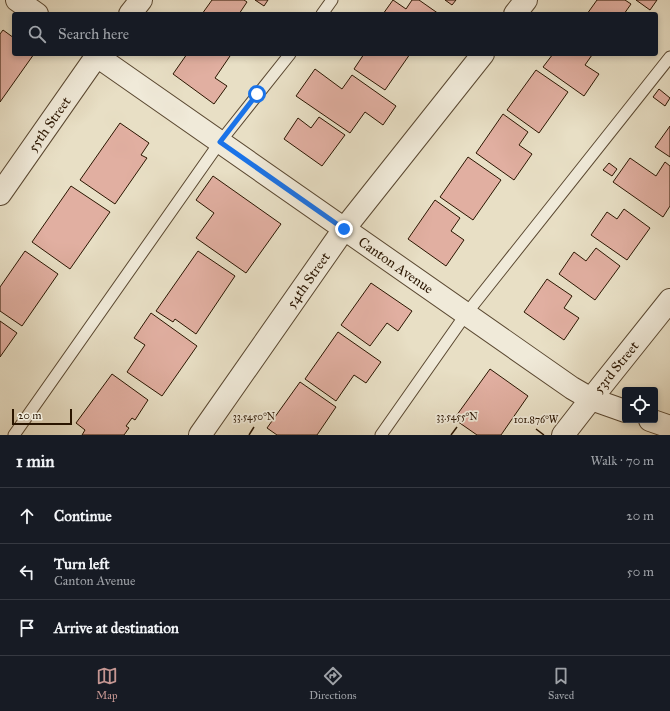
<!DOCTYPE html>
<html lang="en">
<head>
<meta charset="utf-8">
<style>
  body { margin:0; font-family:"IM FELL Great Primer",serif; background:#20242c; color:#f1f3f6 }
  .controls { position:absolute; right:12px; bottom:12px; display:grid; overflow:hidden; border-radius:4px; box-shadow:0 2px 6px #0003 }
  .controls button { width:36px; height:36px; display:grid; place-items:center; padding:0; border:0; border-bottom:1px solid #363941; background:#171b24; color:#f1f3f6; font:20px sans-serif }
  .scale { position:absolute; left:12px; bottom:10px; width:60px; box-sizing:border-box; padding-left:4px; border:2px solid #2a1500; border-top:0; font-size:11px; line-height:14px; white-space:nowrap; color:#2a1500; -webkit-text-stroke:3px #f0ead9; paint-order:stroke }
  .stop { position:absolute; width:12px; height:12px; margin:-9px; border:3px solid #1a73e8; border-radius:50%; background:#fff }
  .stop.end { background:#1a73e8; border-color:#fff; box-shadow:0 1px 4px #0008 }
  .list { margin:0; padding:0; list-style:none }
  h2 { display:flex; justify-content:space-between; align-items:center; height:52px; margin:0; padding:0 16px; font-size:17px }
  h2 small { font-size:13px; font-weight:400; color:#9ea1a6 }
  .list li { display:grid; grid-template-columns:26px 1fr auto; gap:12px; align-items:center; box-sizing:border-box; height:56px; padding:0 16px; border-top:1px solid #363941 }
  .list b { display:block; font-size:15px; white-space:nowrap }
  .list p { margin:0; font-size:13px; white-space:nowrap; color:#9ea1a6 }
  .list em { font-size:13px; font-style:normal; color:#9ea1a6 }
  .icon { flex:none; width:22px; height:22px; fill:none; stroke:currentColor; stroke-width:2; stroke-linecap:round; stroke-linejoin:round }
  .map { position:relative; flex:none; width:670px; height:435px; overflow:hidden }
  .search { position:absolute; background:#171b24; box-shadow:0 2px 6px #0003; left:12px; right:12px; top:12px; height:44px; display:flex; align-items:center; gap:10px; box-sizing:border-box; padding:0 14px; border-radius:4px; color:#9ea1a6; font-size:15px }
  .sheet { height:220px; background:#171b24 }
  nav { display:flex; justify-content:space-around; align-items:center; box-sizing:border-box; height:56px; border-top:1px solid #363941; background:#171b24; font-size:11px; color:#9ea1a6 }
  nav a { display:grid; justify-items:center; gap:2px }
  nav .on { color:#c59692 }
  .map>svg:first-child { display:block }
  .building { fill:#e1afa1; stroke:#2a1500 }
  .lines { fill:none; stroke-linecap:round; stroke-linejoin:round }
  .lane-casing { stroke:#5a4831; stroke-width:13 }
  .street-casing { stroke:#5a4831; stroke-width:24 }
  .lane { stroke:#f0ead9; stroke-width:11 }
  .street { stroke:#f0ead9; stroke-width:22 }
  .route { stroke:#1a73e8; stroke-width:5 }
  .ticks { fill:none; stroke:#2a1500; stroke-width:1.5 }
  .labels { text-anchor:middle; stroke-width:3.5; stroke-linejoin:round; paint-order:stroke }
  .street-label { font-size:14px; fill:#2a1500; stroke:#f0ead9 }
  .ticks-label { font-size:10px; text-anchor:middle; fill:#2a1500; stroke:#f0ead9; stroke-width:3.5; stroke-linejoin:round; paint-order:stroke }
</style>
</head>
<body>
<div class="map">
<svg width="670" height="435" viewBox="0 0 670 435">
  <rect width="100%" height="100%" fill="#e8dfc5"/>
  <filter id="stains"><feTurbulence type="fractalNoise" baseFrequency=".005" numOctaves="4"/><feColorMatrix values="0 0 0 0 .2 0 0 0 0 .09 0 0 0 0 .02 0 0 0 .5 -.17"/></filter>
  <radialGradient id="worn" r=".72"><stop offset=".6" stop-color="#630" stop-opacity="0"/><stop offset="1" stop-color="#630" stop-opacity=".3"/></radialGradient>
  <path class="building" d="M212,0h32l3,2 -8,12h-37z
    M255,0h13l-4,6z
    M393,0l13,9 6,-9h7l20,14h-56z
    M445,0h11l-4,5z
    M597,0h28l6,4 -7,10h-37z
    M636,0h21l-7,10z
    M3,30l11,8v16h20l-34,48v-68z
    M187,54h40l3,2 -15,22 12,8 -13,18 -41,-30z
    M364,54h46l-25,36 -31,-21z
    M553,54l39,1 -7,10 14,9 -15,22 -41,-29z
    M315,69l27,20 10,-14 44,31 -13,19 -18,-13 -15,21 -54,-37z
    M536,70l32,22 -29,41 -32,-23z
    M659,89l11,9 -5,8 -12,-9z
    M503,114l25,18 -9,13 13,9 -18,26 -38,-27z
    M319,117l26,18 -23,31 -38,-27 14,-21 13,10z
    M120,123l29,20 -8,12 6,3 -32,46 -35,-24z
    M670,126v31l-15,-10z
    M468,157l33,23 -28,40 -33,-23z
    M630,158l26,18 9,-14 5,4v40l-7,11 -50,-35z
    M609,163l8,6 -5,7 -9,-6z
    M213,176l68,48 -35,49 -50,-35 18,-25 -18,-13z
    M71,186l39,26 -40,57 -38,-27z
    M435,200l25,18 -9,13 13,9 -18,26 -38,-27z
    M624,209l26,19 -23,32 -36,-25 16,-23 10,7z
    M596,248l24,18 -25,34 -36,-26 15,-22 12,9z
    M25,251l33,23 -36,52 -22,-15v-24z
    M198,251l37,25 -39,58 -21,-15 -2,3 -17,-11z
    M547,279l25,17 -8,12 15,10 -15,22 -40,-28z
    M371,283l41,28 -14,20 -11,-8 -17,23 -29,-21z
    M151,313l46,33 -35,50 -35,-24 18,-27 -11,-7z
    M0,321l17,12 -17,24z
    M338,332l43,30 -15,21 -12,-8 -18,26 -31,-22z
    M490,369l38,27 -27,39h-24l-23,-16z
    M112,374l36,26 -13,20 -3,-2 -6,8 3,2 -5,7h-42l3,-5 -9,-7z
    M300,382l36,25 -19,28h-40l-10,-7z"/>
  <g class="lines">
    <defs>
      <path id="lane" d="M322,14l10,-14
        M14,435l206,-293 70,-88
        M381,435l85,-121 204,-257"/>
      <path id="street" d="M17,0l20,14
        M130,14l11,-14
        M515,14l11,-14
        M94,54l478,334 19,11 34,12
        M0,194l98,-140
        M650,420l20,7
        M200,435l144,-206 139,-175
        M563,435l28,-36 79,-99"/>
    </defs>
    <use href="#lane" class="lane-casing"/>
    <use href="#street" class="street-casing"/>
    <use href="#lane" class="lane"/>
    <use href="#street" class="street"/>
  </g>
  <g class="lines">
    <path class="route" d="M257,94l-37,48 124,87"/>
  </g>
  <path class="ticks" d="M536,429l8,6M249,435l5,-8M451,435l6,-8"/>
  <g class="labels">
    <g class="street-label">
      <text transform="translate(49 124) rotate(-55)" y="5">55th Street</text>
      <text transform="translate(396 265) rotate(35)" y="5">Canton Avenue</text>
      <text transform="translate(308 280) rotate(-55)" y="5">54th Street</text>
      <text transform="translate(616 367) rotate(-51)" y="5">53rd Street</text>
    </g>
  </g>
  <g class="ticks-label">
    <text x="254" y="420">33.5450°N</text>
    <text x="457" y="420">33.5455°N</text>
    <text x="536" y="423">101.876°W</text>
  </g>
  <rect width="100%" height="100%" filter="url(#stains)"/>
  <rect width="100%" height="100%" fill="url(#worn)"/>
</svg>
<div class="controls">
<button><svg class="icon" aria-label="locate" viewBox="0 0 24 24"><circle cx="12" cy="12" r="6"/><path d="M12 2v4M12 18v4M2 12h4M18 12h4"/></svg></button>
</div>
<div class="scale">20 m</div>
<div class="stop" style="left:257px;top:94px"></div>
<div class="stop end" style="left:344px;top:229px"></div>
<div class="search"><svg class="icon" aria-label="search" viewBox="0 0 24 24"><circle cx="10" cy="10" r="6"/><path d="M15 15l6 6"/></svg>Search here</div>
</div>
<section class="sheet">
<h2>1 min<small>Walk · 70 m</small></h2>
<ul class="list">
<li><svg class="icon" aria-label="ahead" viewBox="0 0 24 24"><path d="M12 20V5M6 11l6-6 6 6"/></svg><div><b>Continue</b></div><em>20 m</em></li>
<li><svg class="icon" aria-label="left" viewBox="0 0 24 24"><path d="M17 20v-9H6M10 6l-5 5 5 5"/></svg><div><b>Turn left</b><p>Canton Avenue</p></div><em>50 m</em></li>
<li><svg class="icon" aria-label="arrive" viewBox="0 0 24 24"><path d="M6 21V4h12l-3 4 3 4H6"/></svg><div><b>Arrive at destination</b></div></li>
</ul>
</section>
<nav>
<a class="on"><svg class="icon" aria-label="map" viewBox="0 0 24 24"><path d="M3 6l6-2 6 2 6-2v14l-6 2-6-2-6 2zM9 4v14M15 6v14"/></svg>Map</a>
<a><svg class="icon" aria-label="directions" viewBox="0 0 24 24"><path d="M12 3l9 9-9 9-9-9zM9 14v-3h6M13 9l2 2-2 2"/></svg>Directions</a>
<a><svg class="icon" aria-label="saved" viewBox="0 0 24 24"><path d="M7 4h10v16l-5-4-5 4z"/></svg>Saved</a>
</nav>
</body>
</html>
